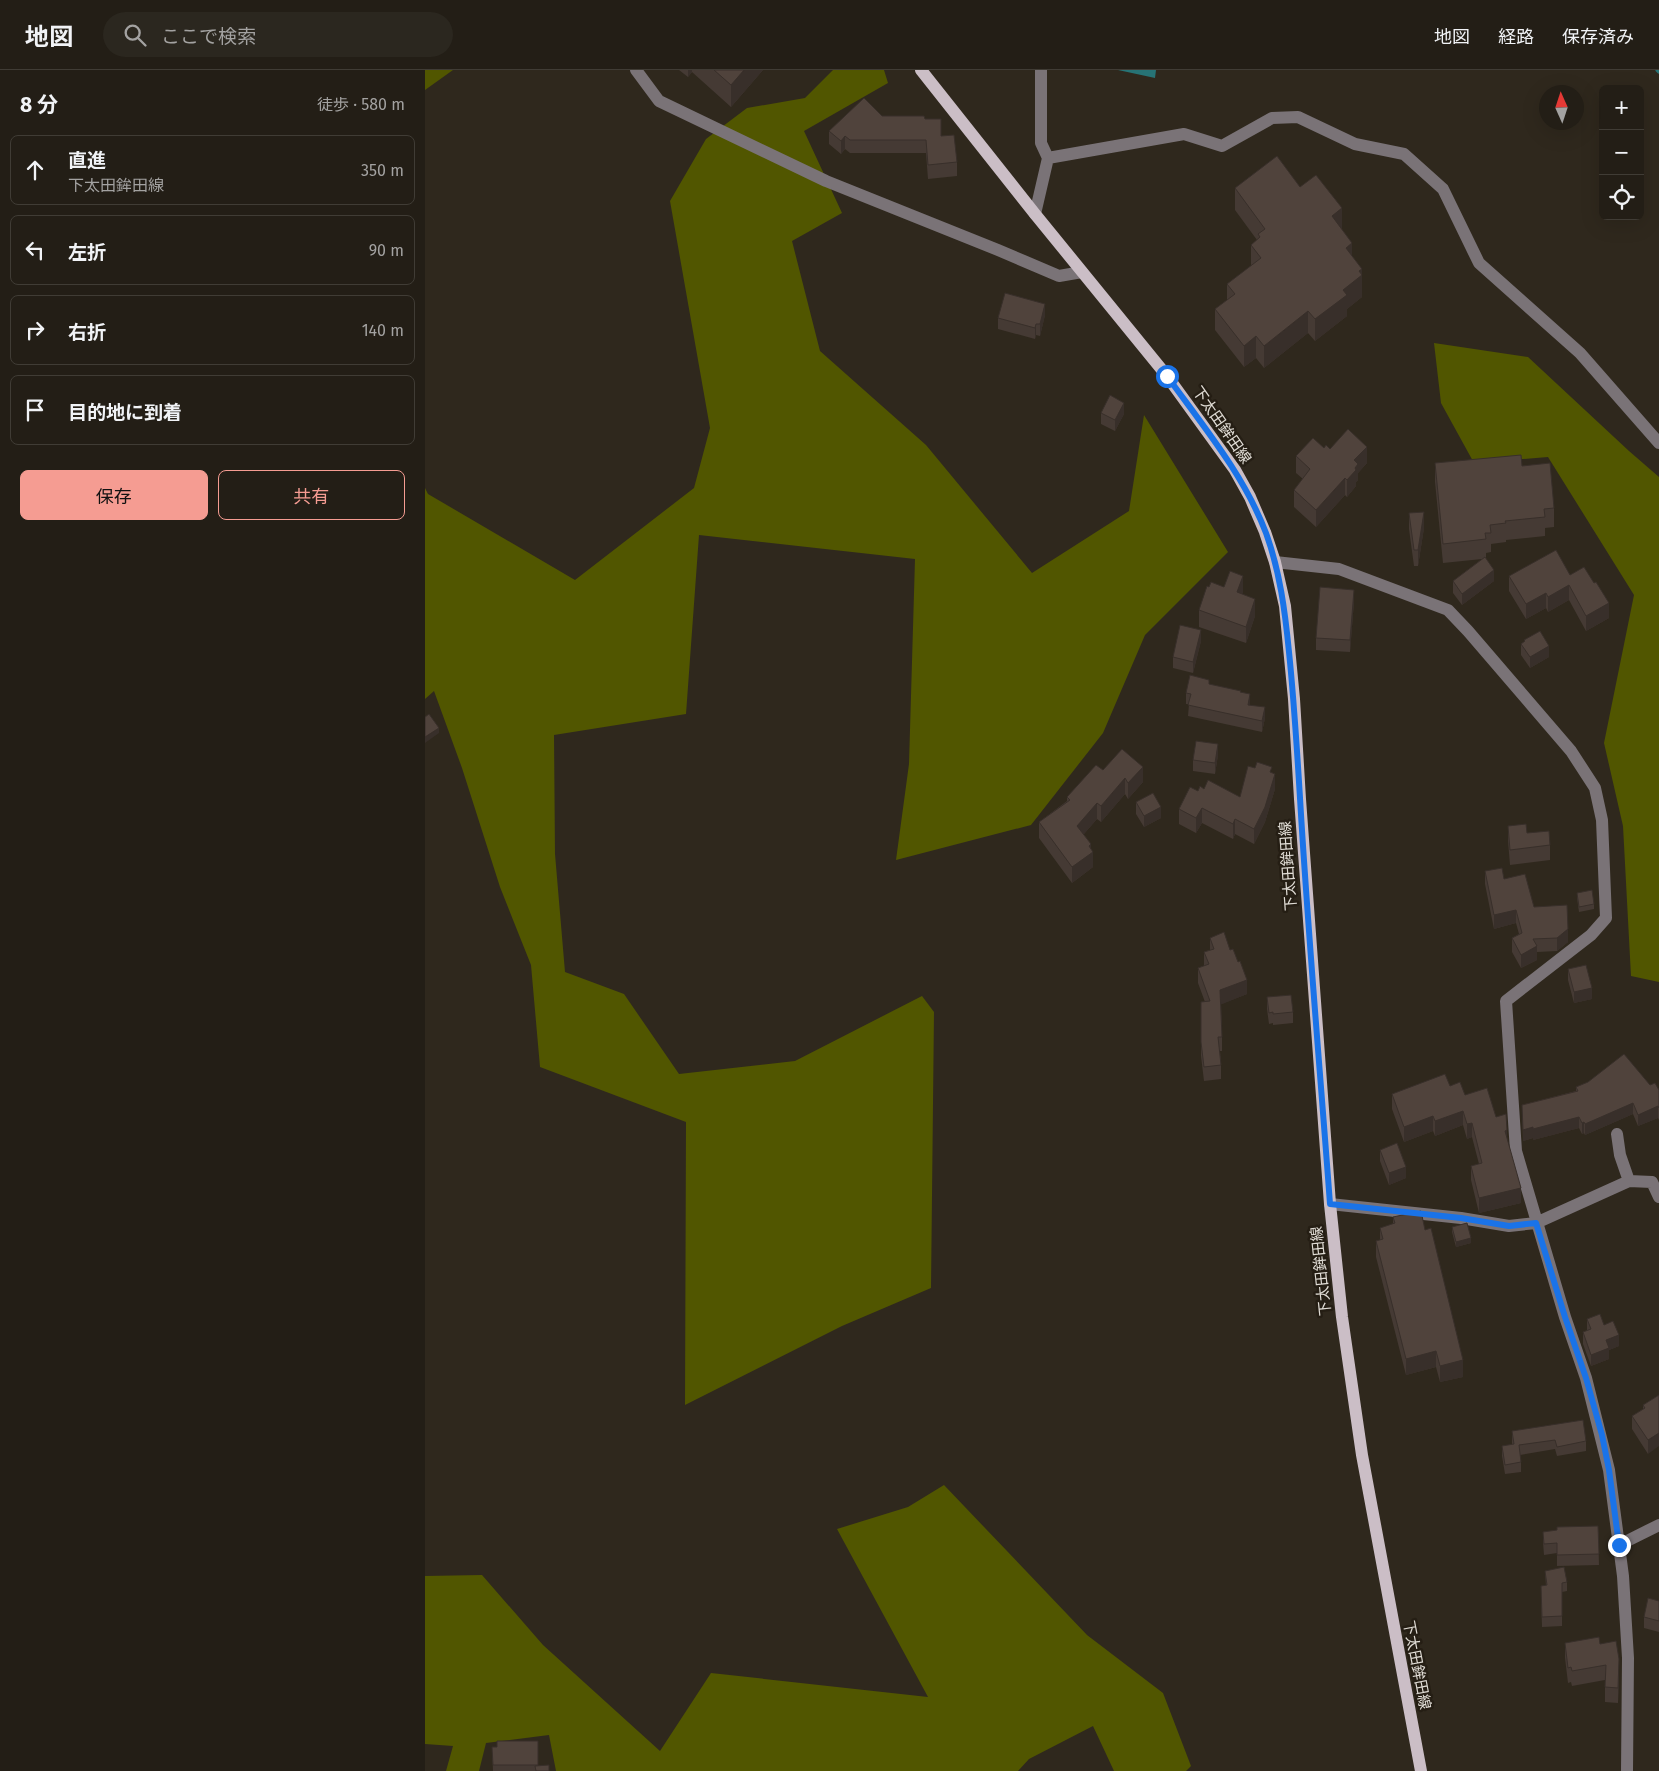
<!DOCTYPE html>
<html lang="ja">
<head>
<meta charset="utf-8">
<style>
  body { margin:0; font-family:"Fira Sans","Noto Sans JP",sans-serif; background:#2b271f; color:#f1f3f6 }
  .controls { position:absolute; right:15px; top:15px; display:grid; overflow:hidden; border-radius:8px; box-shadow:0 5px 20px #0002 }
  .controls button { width:45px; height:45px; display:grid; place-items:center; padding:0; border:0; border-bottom:1px solid #403c35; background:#231e16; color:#f1f3f6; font:25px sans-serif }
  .compass { position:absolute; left:1114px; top:15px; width:45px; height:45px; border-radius:50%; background:#231e16; box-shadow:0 5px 20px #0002; rotate:357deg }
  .stop { position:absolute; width:15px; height:15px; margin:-11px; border:4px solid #1a73e8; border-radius:50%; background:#fff }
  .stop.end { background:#1a73e8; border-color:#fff; box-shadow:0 1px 5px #0008 }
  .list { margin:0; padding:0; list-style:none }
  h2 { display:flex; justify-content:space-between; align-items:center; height:65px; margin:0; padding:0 20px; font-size:21px }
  h2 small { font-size:16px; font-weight:400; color:#a3a2a1 }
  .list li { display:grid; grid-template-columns:32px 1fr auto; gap:15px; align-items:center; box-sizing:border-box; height:70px; margin:0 10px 10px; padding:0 10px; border:1px solid #403c35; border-radius:8px }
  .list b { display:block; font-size:19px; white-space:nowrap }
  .list p { margin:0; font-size:16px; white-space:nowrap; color:#a3a2a1 }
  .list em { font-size:16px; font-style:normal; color:#a3a2a1 }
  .actions { display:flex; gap:10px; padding:15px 20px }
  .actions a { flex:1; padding:11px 0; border:1px solid #f59c92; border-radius:8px; text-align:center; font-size:18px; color:#f59c92 }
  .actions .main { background:#f59c92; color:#111 }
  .icon { flex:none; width:28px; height:28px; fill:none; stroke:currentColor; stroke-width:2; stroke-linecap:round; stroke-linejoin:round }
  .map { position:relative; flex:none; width:1234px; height:1701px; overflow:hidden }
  header { display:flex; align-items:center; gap:30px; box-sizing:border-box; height:70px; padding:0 25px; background:#231e16; border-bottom:1px solid #403c35 }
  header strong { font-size:24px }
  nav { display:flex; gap:28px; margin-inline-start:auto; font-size:18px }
  .search { width:350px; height:45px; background:#2b271f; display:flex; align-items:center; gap:12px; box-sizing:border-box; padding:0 18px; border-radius:28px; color:#a3a2a1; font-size:19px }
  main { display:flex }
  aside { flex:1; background:#231e16 }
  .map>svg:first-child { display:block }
  .forest { fill:#515600 }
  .water { fill:#277375 }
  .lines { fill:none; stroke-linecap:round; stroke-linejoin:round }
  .stream { stroke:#277375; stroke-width:5 }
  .minor { stroke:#7a7377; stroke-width:12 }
  .major { stroke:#cbbec6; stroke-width:12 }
  .wall { fill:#453a34 }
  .shaded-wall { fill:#382f2a }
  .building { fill:#50433c; stroke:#382f2a }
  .route { stroke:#1a73e8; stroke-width:6 }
  .labels { text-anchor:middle; stroke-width:5; stroke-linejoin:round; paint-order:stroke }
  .street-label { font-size:15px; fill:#e1ddd6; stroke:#251e14 }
</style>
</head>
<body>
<header>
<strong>地図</strong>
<div class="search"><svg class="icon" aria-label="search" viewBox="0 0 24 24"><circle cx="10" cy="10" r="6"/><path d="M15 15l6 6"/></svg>ここで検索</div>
<nav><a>地図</a><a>経路</a><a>保存済み</a></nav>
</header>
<main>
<aside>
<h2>8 分<small>徒歩 · 580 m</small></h2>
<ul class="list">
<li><svg class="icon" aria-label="ahead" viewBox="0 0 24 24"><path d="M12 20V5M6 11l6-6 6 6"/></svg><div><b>直進</b><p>下太田鉾田線</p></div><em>350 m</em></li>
<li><svg class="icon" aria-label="left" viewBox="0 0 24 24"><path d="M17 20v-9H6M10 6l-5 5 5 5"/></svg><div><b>左折</b></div><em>90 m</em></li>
<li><svg class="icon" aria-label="right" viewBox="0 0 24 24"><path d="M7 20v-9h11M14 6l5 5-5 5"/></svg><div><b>右折</b></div><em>140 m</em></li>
<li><svg class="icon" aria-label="arrive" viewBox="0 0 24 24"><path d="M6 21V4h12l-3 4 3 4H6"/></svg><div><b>目的地に到着</b></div></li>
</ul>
<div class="actions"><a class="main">保存</a><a>共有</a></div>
</aside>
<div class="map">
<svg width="1234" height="1701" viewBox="0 0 1234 1701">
  <rect width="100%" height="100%" fill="#2f281d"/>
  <path class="forest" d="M0,0h28l-28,20z
    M408,0h51l4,13 -84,48 38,82 -50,28 28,110 106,94 106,128 97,-62 15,-96 84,137 -83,83 -42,98 -72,92 -135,35 13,-96 6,-205 -216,-24 -13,179 -132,21 1,119 10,118 59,22 55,80 116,-13 127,-65 12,16 -3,276 -89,38 -157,79 1,-283 -146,-55 -9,-102 -31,-78 -38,-119 -28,-77 -9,8v-211l3,6 147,86 119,-92 16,-60 -40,-227 36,-62 41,-31 58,-10z
    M1009,273l94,14 101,94 30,26v505l-28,-6 -8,-150 -19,-83 30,-148 -86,-138 -74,6 -33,-60z
    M519,1415l143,150 76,58 28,73 -5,5h-72l-21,-45 -64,33 -11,12h-462l-7,-36 -63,8 -7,28h-33l7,-25 -28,-2v-168l57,-1 61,70 117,106 51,-78 217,24 -91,-168 71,-22z"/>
  <path class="water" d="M693,0h38l-1,8z"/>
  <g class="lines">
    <path class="stream" d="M1233,0l1,1"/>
    <path class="minor" d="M211,0l23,31 167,80 172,69 61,26 23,-4
      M623,88l136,-24 38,12 50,-28 26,-1 57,27 49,10 39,35 36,74 101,90 79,90
      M610,144l13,-56 -7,-15v-73
      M850,492l64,7 109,41 20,21 103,120 24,37 7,32 4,98 -15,17 -85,66 10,150 49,166 21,61 23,92 14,106 5,82 -1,113
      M1192,1064l3,21 9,26
      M905,1134l131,14 48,8 27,-3 93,-42 23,1 7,15
      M1194,1475l40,-20"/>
    <path class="major" d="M496,0l114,144 132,162 68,94 15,27 15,35 10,30 10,44 9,93 6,100 30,405 12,113 20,138 59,316"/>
  </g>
  <path class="wall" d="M254,0h84l-32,37 -39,-35 -4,5z
    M457,46l43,3 16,17 16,26v14l-29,3 -2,-26h-76l-5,-4 -4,5 -12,-10v-13z
    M875,117l42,43 10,26 10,19v22l-15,12v7l-32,25 -7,-8 -44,35 -8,-10 -12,9 -29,-37v-21l12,-9v-16l24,-18v-21l6,-5 -22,-30v-22z
    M620,245l-5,21 -4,-1 -1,4 -37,-10v-11z
    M676,343l23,1 -9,17 -14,-7z
    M905,379l37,14 -9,10v7l-2,2v4l-9,11 -2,-2 -29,32 -22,-20v-17l9,-11 -7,-6v-17z
    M1010,393l87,3 32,42v19l-9,1v8l-39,4v2l-15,2v8l-5,1v6l8,22 -32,24 -9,-12v-12l29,-22 -39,4 -8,-81z
    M984,443l15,15 -6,38h-4l-5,-37z
    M1145,505l39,43 -23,13 -17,-31 -21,12 -2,-4 -20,11 -17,-28v-15z
    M784,517h15l19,5 -1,2 13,22 -9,27 -47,-16v-17z
    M929,531l-4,51 -34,-2v-12z
    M1099,570l25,17 -19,11 -9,-13v-11l3,-2z
    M776,571l-8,32 -20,-5v-11z
    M784,614l32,8 9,13 15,13 -3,14 -74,-16 1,-12h-3v-11z
    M793,685l-3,19 -22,-3v-11z
    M678,700l40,12 -15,17 -3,-5 -24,28 -4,-3 -14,16 8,14 2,18 -21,16 -33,-45v-16l28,-21v-4z
    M847,703l3,16 -10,33 -11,22 -19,-10 -2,5 -31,-16 -6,10 -17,-9v-15l19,-18 6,-2 36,8z
    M711,732l25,16 -17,9 -8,-13z
    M1083,756l19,7 23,12v15l-40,5 -2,-24z
    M1060,801l19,8 30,28 34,35 -11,9 -20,1v8l-16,8 -9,-16v-14l7,-4 -3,-11 -22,6 -9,-45z
    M1152,823l17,11v5l-15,3 -2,-14z
    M785,868l37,56 -26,10 1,33v14h-2l1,14v14l-17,2 -3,-25v-54h4l-7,-19v-15l6,-2v-14l6,-2z
    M1143,899l24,30 -18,4 -6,-23z
    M842,927l26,15v11l-20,2v-2l-4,1 -2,-15z
    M1225,1015l9,5v30l-1,-2 -20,8 -5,-12 -48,21 -1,-2 -2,1 -3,-6 -46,12v-2l-10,3 -1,-36 54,-14v-4z
    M1025,1016l15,9 31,22 11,23 14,63 -42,10 -8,-33v-14l8,-2 -7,-27 -5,2 -4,-14 -28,11 -2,-5 -29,11 -12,-33v-15z
    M955,1080l26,28 -17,7 -9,-24z
    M968,1147l32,13 38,147 -23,5 -4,-15 -30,8 -30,-118v-16l4,-1v-12l13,-4z
    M1027,1157l19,16 -15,4 -4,-15z
    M1162,1249l17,6 15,21 -10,4v9l-18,7 -8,-22v-12l4,-1z
    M1234,1325l-11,59 -16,-25v-13l11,-7v-4z
    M1087,1361l74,10v10l-29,5 -2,-7 -35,6 1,7v10l-16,2 -3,-18v-10l10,-1z
    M1173,1456l1,39 -42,1v-13l-13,2 -1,-13v-10z
    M1120,1501l22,11v9l-5,1v34l-20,1 -1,-32 5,-9z
    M1234,1531v31l-15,-4v-11z
    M1140,1573l35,1 19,30 -1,29 -13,-1v-22l-33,6 -1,-4 -3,1 -3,-25z
    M113,1671v25l11,5h-56l-1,-24h5z"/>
  <path class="shaded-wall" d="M263,0h4v2l-4,5z
    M319,0h19l-32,37v-22z
    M420,66v13l-4,5v-13z
    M917,138v22l-10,-14z
    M927,173v21l-6,-16z
    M937,199v28l-15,12v7l-32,25v-22l28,-29 16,-19z
    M620,234v11l-5,21v-12z
    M883,241v22l-44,35v-22z
    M611,254v11l-1,4v-11z
    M831,266v22l-12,9v-21z
    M699,333v11l-9,17v-11z
    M942,377v16l-9,10v7l-2,2v4l-9,11v-17l7,-20z
    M920,408v17l-29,32v-17z
    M999,442v16l-6,38v-16z
    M1069,500v11l-32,24v-11z
    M818,506v16l-6,16v-16z
    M1144,515v15l-21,12v-15z
    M929,520v11l-4,51v-12z
    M1121,523v15l-20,11v-15z
    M830,529v17l-9,27v-16z
    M1184,533v15l-23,13v-15z
    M776,560v11l-8,32v-11z
    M1124,576v11l-19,11v-11z
    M825,624v11h-2z
    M840,637v11l-3,14v-11z
    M14,658v5l-14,10v-6z
    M793,674v11l-3,19v-11z
    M718,697v15l-15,17v-16z
    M850,704v15l-10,33 -11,22v-15z
    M700,708v16l-24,28v-16z
    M672,733v16l-20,23v-16z
    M736,737v11l-17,9v-11z
    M777,738v15l-6,10v-15z
    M810,749v15l-2,5v-15z
    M666,774v9l2,-1v15l-21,16v-16l17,-21z
    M1091,840v13l-22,6v-14z
    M1143,859v13l-11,9v-13z
    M1112,876v14l-16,8v-13z
    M822,910v14l-27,11v-15z
    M1167,918v11l-18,4v-11z
    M1208,1033v11l-48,21v-11z
    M1233,1036v12l-20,8v-11z
    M1038,1041v14l-28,11v-15z
    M1008,1046v15l-29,11v-15z
    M1154,1047v11l-46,12v-11z
    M1159,1052v11l-2,1v-11z
    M1047,1053v14l-5,2v-15z
    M1108,1057v11l-10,3v-11z
    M1082,1060v15l-2,-14z
    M981,1097v11l-17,7v-12z
    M1096,1118v15l-42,10v-15z
    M1046,1168v5l-15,4v-5z
    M1194,1265v11l-10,4v9l-18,7v-11l15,-15z
    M1011,1281v16l-30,8v-16z
    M1038,1290v17l-23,5v-16z
    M1234,1363v13l-11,8v-14z
    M1194,1589v15l-1,29v-15z"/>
  <path class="building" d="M289,0h30l-13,15z
    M439,28l18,18h42l1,3h16v17l13,-1 3,27 -29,3 -2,-25h-76l-5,-4 -4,5 -12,-10z
    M852,86l23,31 16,-12 26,33 -10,8 20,27 -6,5 16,21 -3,2 3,4 -19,15 4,5 -32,24 -7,-8 -44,35 -8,-10 -12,10 -29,-37 20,-15 -8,-10 34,-26 -10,-13 9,-8 -2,-3 7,-5 -30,-41z
    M580,223l40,11 -5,20h-4l-1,4 -37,-10z
    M685,325l14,8 -9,17 -14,-7z
    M923,359l19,18 -13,13 4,4 -3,4 1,2 -9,10 -2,-2 -29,32 -22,-20 16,-21 -14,-13 17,-18 11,10 2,-3 4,4z
    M1096,385l1,11 28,-3 4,45 -10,1 1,8 -40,4 1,2 -16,2 1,8h-6l1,6 -43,5 -8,-81z
    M999,442l-6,38h-4l-5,-37z
    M1131,480l14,25 14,-8 10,16 2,-1 13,21 -23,13 -17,-31 -21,12 -2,-4 -20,11 -17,-28z
    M1060,487l9,13 -32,24 -9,-13z
    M805,501l13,5 -6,16 18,7 -9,28 -47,-17 8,-24 2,1 2,-5 13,5z
    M895,517l34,3 -4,50 -34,-2z
    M755,555l21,5 -8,32 -20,-5z
    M1115,561l9,15 -19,11 -9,-13 4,-3 -1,-1z
    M765,605l19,5v4l32,7 -1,1 10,2 -2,11 17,2 -3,14 -74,-16 3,-11 -5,-1z
    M4,644l10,14 -14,9v-20z
    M771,671l22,3 -3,19 -22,-3z
    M697,679l21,18 -15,16 -3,-5 -24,28 -4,-3 -20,23 14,18 -2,2 4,6 -21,15 -33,-45 31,-22 -3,-3 29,-32 7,5z
    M832,692l15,5 -2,5 5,2 -10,33 -11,22 -19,-10 -2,5 -31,-16 -6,10 -17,-9 11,-22 8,4 2,-5 4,3 4,-9 32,17 8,-31 7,2z
    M728,723l8,14 -17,9 -8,-14z
    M1101,754l1,9 22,-2 1,14 -40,5 -2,-24z
    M1077,798l2,11 21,-5 9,33 33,-2 1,24 -11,9 -24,1 4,7 -16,9 -9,-17 10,-5 -6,-23 -22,5 -9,-44z
    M1167,820l2,14 -15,3 -2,-14z
    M799,862l6,18 3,-1 5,13 2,-1 7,19 -27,10 2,47h-4l3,28 -17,2 -3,-25v-40l9,-1 -12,-33 11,-4 -5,-12 10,-3 -4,-11z
    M1161,895l6,23 -18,4 -6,-23z
    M866,925l2,17 -20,2v-2l-4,1 -2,-16z
    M1199,984l26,31 5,-2 4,7v18l-1,-2 -20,9 -5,-12 -48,21 -1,-2 -2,1 -3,-6 -46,12v-2l-10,3 -1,-25 56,-14 -2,-4 12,-5z
    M1020,1004l5,12 10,-4 5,13 22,-7 9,29 10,-3 1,16 -2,1 16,57 -42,10 -8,-32 11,-3 -10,-40 -5,1 -4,-13 -28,10 -2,-5 -29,11 -12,-33z
    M972,1073l9,24 -17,6 -9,-23z
    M996,1141l4,19 6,-2 32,132 -23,6 -4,-15 -30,8 -30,-118 7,-2 -3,-11 15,-5 -2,-6z
    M1042,1153l4,15 -15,4 -4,-15z
    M1175,1244l4,11 9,-4 6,14 -13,5 3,8 -18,7 -8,-23 8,-3 -4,-10z
    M1234,1325v38l-11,7 -16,-24 13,-8 -2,-3z
    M1158,1350l3,21 -29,6 -2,-7 -36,5 2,17 -16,3 -3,-19 12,-2 -2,-13z
    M1173,1456l1,28 -42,1v-12l-13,1 -1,-12 14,-2v-3z
    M1139,1497l3,15 -5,1v33l-20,1 -1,-31 6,-1 -2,-14z
    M1223,1528l11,3v20l-15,-4z
    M1174,1567l1,7 16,-3 3,18 -1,29 -13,-1 1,-22 -34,6 -1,-4 -3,1 -3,-25z
    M72,1671h41v24h-45l-1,-18h5z
    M124,1695v6h-13l-1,-5z"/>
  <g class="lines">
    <path class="route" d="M742,306c36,50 77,99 99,157 14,39 19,78 23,119 5,48 8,97 11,146 8,136 20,271 30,406l131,14 48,8 27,-3 29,94 21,61 16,57 7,35 10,75"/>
  </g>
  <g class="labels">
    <g class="street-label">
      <text transform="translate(797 355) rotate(55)" y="5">下太田鉾田線</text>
      <text transform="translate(863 796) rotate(-94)" y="5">下太田鉾田線</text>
      <text transform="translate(896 1201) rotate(-96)" y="5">下太田鉾田線</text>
      <text transform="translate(992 1595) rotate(79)" y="5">下太田鉾田線</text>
    </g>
  </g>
</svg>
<div class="controls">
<button>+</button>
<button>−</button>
<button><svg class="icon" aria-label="locate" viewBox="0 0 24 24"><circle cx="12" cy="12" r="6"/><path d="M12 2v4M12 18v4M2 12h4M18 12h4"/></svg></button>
</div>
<svg class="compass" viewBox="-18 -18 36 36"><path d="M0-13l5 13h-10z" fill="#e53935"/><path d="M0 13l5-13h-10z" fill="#a3a2a1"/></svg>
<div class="stop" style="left:742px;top:306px"></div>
<div class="stop end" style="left:1194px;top:1475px"></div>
</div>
</main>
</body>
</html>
